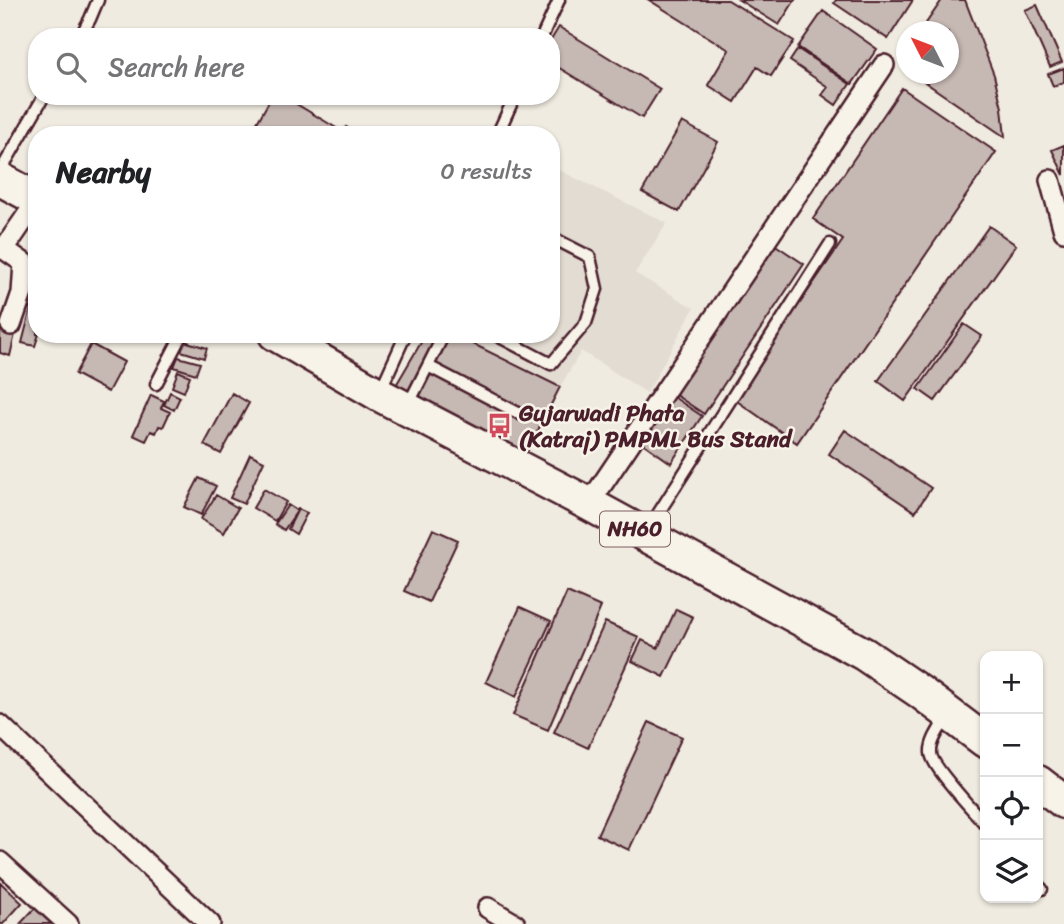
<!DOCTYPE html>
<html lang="en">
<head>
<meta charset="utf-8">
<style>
  body { margin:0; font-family:Sriracha,sans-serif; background:#f2f2f2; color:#202124 }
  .controls { position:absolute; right:21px; bottom:21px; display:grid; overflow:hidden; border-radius:14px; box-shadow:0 2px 5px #0004 }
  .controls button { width:63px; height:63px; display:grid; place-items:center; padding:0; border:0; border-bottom:2px solid #e0e0e0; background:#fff; color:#202124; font:35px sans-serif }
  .compass { position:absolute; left:896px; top:21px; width:63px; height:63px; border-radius:50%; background:#fff; box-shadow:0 2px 5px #0004; rotate:312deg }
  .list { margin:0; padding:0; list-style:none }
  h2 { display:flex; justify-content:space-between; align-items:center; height:91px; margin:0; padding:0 28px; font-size:30px }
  h2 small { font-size:23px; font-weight:400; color:#757577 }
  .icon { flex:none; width:38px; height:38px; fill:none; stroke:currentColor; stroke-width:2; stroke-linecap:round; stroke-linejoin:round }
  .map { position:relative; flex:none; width:1064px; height:924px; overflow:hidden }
  .search { position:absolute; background:#fff; box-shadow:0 2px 5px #0004; left:28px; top:28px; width:532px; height:77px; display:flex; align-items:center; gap:18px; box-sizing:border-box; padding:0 24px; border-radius:28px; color:#757577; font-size:26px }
  .panel { position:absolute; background:#fff; box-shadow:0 2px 5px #0004; left:28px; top:126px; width:532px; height:217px; border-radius:28px }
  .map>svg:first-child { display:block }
  .built { fill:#e3dcd2 }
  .building { fill:#c6b8b3; stroke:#4a1f2b; stroke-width:2 }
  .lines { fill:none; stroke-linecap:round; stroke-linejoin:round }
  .service-casing { stroke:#4a1f2b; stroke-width:15 }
  .minor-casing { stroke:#4a1f2b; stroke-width:24 }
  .trunk-casing { stroke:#4a1f2b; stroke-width:37 }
  .service { stroke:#f7f3e8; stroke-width:10 }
  .minor { stroke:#f7f3e8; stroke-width:19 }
  .trunk { stroke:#f7f3e8; stroke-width:32 }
  .labels { text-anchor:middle; stroke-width:5; stroke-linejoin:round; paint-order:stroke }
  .shield { fill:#f7f3e8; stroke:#7e5f64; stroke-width:2 }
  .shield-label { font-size:21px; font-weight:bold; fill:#4a1f2b }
  .poi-label { font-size:23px; font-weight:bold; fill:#4a1f2b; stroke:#f7f3e8; text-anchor:start }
</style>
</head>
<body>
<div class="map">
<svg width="1064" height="924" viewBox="0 0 1064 924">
  <rect width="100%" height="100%" fill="#f0ebe0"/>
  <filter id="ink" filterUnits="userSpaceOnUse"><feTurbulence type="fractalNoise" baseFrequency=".0143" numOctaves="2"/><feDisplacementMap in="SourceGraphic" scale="14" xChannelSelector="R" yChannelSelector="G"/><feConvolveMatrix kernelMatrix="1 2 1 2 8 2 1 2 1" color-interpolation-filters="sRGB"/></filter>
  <g filter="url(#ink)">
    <path class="built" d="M551,166l116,57 -32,50 59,35 -47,85 -66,-42 -21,36 -107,-53h98z"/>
    <path class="building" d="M649,0h79l66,41 -23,35 -14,-9 -22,35 -27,-17 21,-35z
      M739,0h56l-16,25z
      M836,0h77l-25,39 -54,-36z
      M942,0h23l29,75 8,33 3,29 -92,-63h35v-42h-28z
      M1037,5l25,57 -12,5 -25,-57z
      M823,11l54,38 -25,35 -54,-37z
      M559,27l101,62 -18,29 -91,-55v-23z
      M798,49l52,35 -14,21 -14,-10 6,-8 -38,-26z
      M1064,68v14l-11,4 -5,-12z
      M902,88l94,64 -199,291 -63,-44 109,-159 -30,-21z
      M272,96h11l60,36 3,-5 13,8h-109z
      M682,122l36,20 -39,70 -37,-20z
      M1064,145v30l-12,-25z
      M989,226l27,19 -111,156 -27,-20z
      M774,244l30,20 -100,150 -30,-20z
      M32,304l5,1v29h2l-4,12 -13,-3z
      M964,324l18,12 -47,65 -17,-12z
      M0,331l15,3 -5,22 -10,-3z
      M426,334h27l107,53 -37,73 -131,-68z
      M184,341l23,7 -3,10 -23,-7z
      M91,344l33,18 -16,30 -33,-18z
      M178,357l22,6 -4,11 -22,-7z
      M178,371l12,5 -6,16 -12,-5z
      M170,392l10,5 -6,13 -10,-5z
      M232,393l17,10 -28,51 -17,-9z
      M151,395l13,6 -3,7 9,4 -7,15 -4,-1 -3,7 -5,-2 -5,10 -13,-6z
      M672,396l30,20 -31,47 -30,-21z
      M845,430l86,58 -16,24 -86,-58z
      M250,454l14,7 -20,43 -14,-6z
      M199,478l17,8 -15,29 -17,-8z
      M264,489l22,13 -11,19 -22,-13z
      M216,495l22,13 -14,25 -23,-14z
      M288,505l9,6 -13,19 -9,-6z
      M298,509l9,4 -11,21 -8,-5z
      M433,529l25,11 -29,62 -25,-11z
      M567,592l34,15 -53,123 -35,-15z
      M520,607l31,14 -35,76 -30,-15z
      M676,609l17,8 -29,60 -32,-16 10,-21 16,8z
      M605,622l34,15 -51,111 -34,-16z
      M649,722l33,15 -53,113 -32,-15z
      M0,882l22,21 -19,21h-3z
      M35,908l17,16h-32z"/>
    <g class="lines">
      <defs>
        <path id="service" d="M80,37l10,-18 8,-19
          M542,37l17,-37
          M239,135v-1
          M497,135l18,-39
          M0,172l44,-76
          M494,334l57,30 35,-41 11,-34 -7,-32 -39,-20
          M428,366l92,48
          M156,384l26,-50
          M380,391l26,-57
          M408,405l36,-71
          M647,531l183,-287
          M947,717c-6,10 -17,24 -16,36 0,13 43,58 54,71
          M1038,885l4,4"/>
        <path id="minor" d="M1050,180l14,51
          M11,325l11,-32 2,-30 -20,-14 33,-48
          M589,504l295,-439
          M0,725l210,199
          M0,862l68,62
          M488,908l27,16"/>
        <path id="trunk" d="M0,179l37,20
          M275,334l103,60 211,110 275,150 56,38 65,49
          M1038,782l26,20"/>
      </defs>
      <use href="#service" class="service-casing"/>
      <use href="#minor" class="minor-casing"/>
      <use href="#trunk" class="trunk-casing"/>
      <use href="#service" class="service"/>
      <use href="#minor" class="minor"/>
      <use href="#trunk" class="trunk"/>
    </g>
  </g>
  <defs>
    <symbol id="bus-bare" viewBox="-9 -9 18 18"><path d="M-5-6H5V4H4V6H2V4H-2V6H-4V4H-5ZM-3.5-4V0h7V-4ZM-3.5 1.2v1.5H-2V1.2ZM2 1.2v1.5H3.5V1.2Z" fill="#d1495b" stroke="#f7f3e8" stroke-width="2.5" paint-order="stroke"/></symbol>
  </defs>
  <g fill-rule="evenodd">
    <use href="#bus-bare" x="482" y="408" width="35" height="35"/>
  </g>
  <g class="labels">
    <rect class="shield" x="600" y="511.5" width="70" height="35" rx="5"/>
    <g class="shield-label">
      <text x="635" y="536">NH60</text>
    </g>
    <g class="poi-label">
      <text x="519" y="421">Gujarwadi Phata<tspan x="519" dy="26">(Katraj) PMPML Bus Stand</tspan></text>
    </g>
  </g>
</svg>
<div class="controls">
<button>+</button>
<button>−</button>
<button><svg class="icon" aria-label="locate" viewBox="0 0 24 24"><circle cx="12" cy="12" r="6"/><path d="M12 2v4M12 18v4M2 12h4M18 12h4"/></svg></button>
<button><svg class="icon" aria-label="layers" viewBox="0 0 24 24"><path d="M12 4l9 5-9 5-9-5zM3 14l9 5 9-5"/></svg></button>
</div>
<svg class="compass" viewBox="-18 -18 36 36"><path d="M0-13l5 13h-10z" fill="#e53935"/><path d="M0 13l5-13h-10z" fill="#757577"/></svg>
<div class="search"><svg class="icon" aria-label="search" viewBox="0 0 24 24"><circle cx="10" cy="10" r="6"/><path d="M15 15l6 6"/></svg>Search here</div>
<section class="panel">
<h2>Nearby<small>0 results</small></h2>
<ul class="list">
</ul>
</section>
</div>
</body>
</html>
